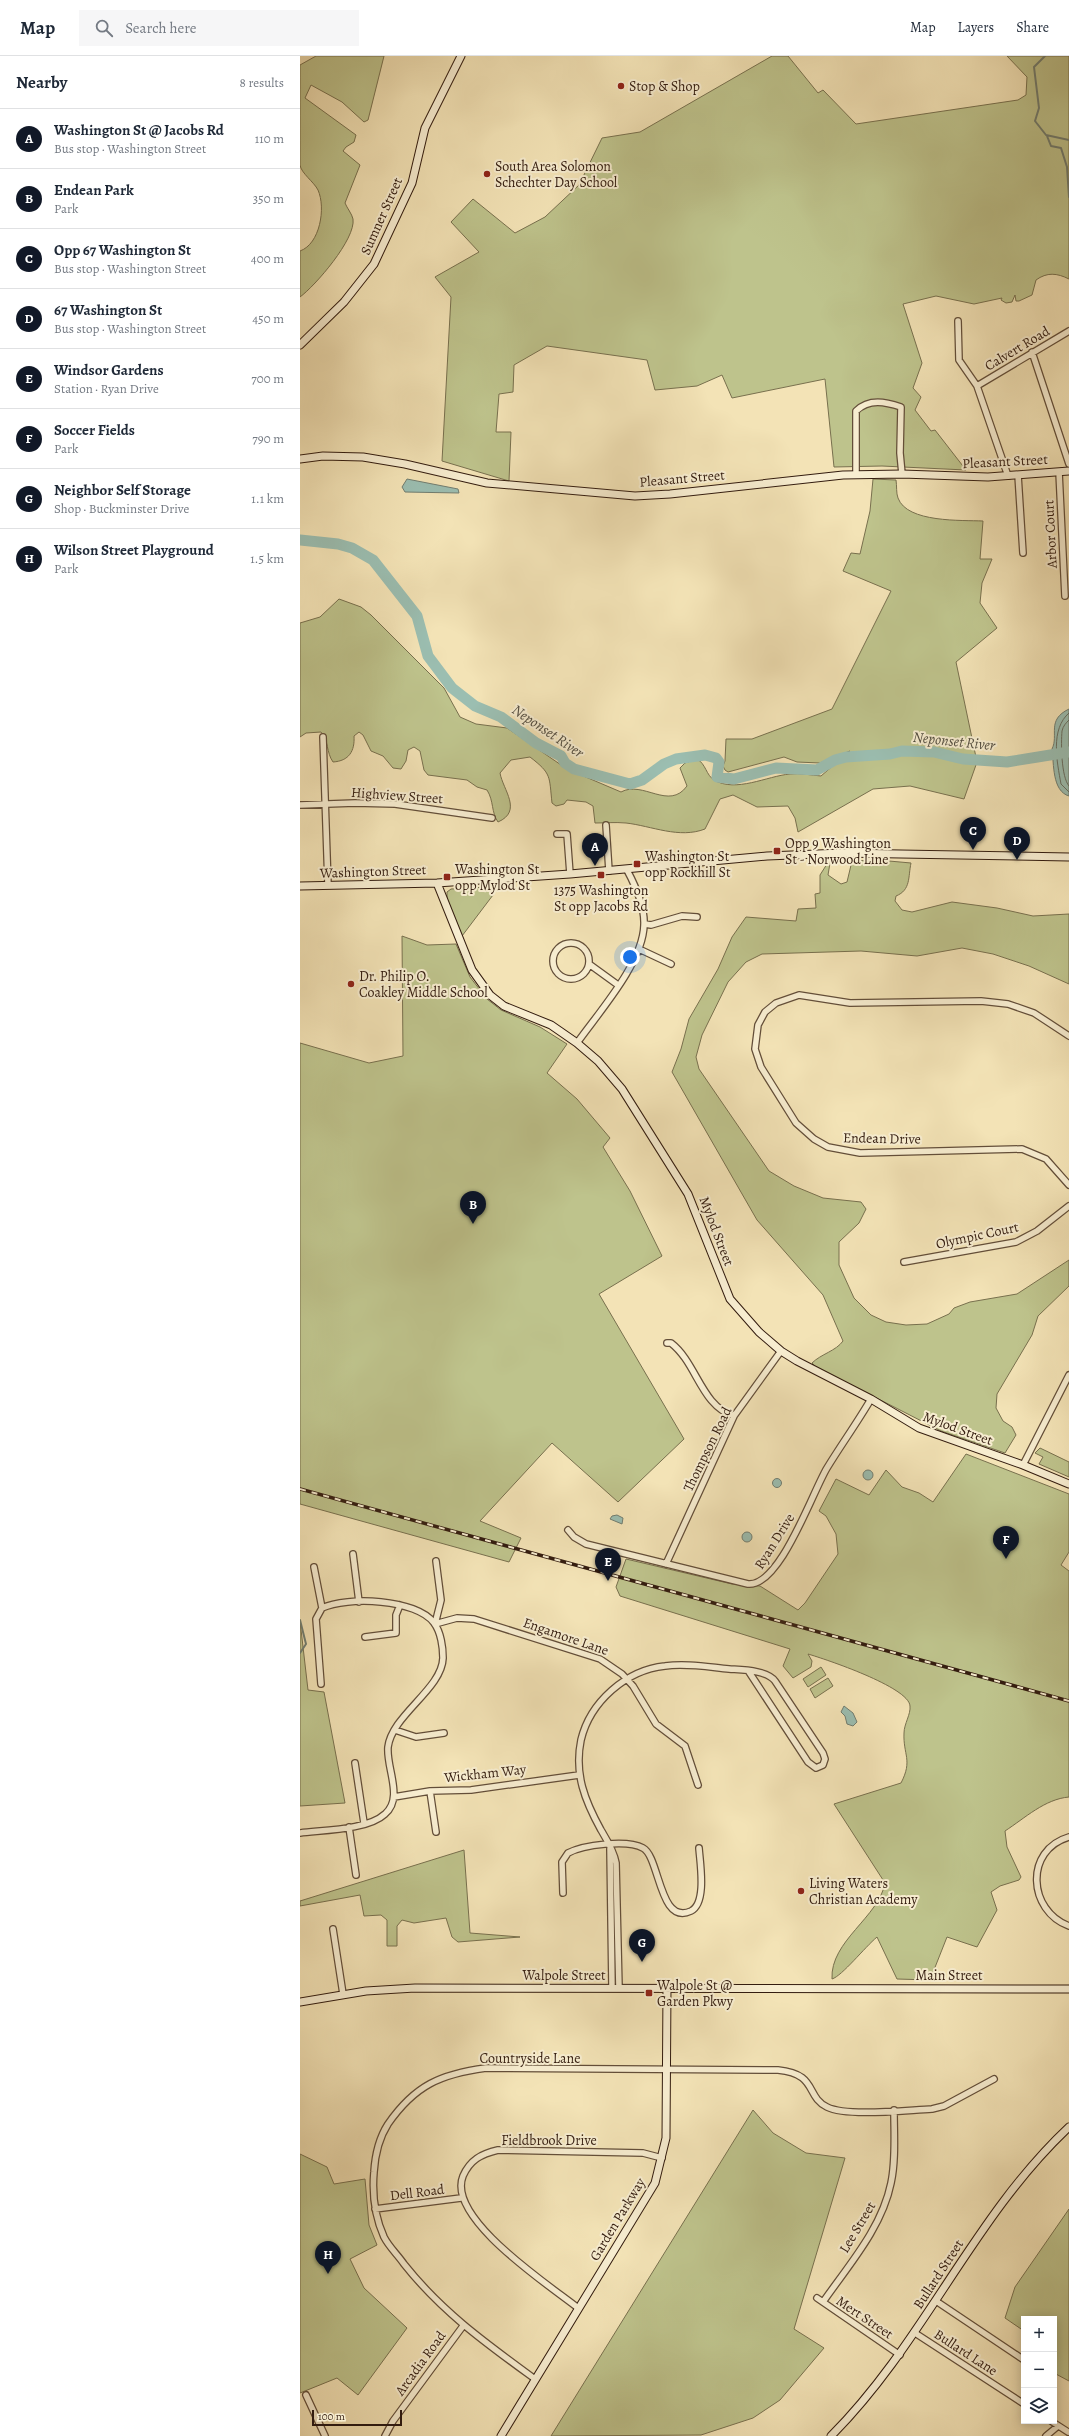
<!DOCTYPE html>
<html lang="en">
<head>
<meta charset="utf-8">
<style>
  body { margin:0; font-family:Alegreya,serif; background:#f6f6f7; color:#1f2937 }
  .controls { position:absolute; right:12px; bottom:12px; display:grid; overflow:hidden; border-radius:0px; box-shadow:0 2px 10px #0003 }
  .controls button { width:36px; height:36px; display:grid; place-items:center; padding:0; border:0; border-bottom:1px solid #e0e1e3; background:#fff; color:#1f2937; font:20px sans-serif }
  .scale { position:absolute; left:12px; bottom:10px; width:90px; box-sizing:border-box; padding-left:4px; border:2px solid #331c0f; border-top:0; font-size:11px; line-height:14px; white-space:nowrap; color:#331c0f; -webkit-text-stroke:3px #f7edd0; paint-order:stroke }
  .you { position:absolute; left:330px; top:901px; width:14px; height:14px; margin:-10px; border:3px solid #fff; border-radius:50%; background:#1a73e8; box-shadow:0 0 0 6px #1a73e833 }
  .badge { display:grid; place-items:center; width:26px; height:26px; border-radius:50%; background:#111827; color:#fff; font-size:13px; font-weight:700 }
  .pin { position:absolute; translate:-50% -33px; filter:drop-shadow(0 1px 2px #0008) }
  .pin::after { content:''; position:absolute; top:21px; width:14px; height:12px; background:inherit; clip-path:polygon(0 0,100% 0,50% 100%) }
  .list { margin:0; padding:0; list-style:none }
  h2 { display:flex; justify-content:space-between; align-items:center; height:52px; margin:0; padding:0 16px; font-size:17px }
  h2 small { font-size:13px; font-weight:400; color:#747a83 }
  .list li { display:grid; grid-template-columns:26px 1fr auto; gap:12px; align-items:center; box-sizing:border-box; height:60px; padding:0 16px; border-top:1px solid #e0e1e3 }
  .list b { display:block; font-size:15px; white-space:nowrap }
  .list p { margin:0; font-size:13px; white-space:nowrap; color:#747a83 }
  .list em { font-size:13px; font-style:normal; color:#747a83 }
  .icon { flex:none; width:22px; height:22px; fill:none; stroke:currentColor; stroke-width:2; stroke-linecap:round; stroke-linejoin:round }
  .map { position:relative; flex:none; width:769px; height:2380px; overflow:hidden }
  header { display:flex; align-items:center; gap:24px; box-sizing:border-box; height:56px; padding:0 20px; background:#fff; border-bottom:1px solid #e0e1e3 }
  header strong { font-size:19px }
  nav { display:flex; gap:22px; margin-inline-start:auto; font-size:14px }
  .search { width:280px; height:36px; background:#f6f6f7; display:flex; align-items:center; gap:10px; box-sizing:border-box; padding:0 14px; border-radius:0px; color:#747a83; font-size:15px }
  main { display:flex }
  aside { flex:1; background:#fff }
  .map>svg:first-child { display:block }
  .green { fill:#bec38c; stroke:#78704e }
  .water { fill:#9bbeb1; stroke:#717d70 }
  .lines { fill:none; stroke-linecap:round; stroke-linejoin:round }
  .shore { stroke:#676d60; stroke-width:1 }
  .stream { stroke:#717d70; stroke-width:2 }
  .river { stroke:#9bbeb1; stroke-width:11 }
  .street-casing { stroke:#634e39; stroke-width:8 }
  .secondary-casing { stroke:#331c0f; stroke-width:9 }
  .street { stroke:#f7edd0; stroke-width:5.5 }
  .secondary { stroke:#f7edd0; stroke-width:7 }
  .rail-casing { stroke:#331c0f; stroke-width:3.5 }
  .rail { stroke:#f7edd0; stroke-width:2; stroke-dasharray:6; stroke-linecap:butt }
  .poi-dot { fill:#8f2418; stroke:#f7edd0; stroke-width:1.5 }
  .labels { text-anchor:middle; stroke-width:4; stroke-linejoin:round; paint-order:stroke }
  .poi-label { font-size:14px; fill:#331c0f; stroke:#f7edd0; text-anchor:start }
  .street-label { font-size:14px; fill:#331c0f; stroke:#f7edd0 }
  .water-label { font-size:15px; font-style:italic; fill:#524d40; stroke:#f7edd0 }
</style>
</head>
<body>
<header>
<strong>Map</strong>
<div class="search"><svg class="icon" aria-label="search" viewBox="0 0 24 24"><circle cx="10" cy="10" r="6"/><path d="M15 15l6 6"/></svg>Search here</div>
<nav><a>Map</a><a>Layers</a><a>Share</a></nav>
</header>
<main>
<aside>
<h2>Nearby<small>8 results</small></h2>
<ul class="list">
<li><span class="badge">A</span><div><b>Washington St @ Jacobs Rd</b><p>Bus stop · Washington Street</p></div><em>110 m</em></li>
<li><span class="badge">B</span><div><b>Endean Park</b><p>Park</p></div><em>350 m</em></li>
<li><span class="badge">C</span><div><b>Opp 67 Washington St</b><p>Bus stop · Washington Street</p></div><em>400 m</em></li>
<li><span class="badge">D</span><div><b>67 Washington St</b><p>Bus stop · Washington Street</p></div><em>450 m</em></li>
<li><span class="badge">E</span><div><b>Windsor Gardens</b><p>Station · Ryan Drive</p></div><em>700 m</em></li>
<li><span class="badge">F</span><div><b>Soccer Fields</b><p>Park</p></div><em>790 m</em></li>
<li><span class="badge">G</span><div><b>Neighbor Self Storage</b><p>Shop · Buckminster Drive</p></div><em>1.1 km</em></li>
<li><span class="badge">H</span><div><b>Wilson Street Playground</b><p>Park</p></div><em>1.5 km</em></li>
</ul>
</aside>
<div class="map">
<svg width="769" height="2380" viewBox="0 0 769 2380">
  <rect width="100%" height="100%" fill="#f3e3b6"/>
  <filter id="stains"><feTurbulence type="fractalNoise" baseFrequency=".005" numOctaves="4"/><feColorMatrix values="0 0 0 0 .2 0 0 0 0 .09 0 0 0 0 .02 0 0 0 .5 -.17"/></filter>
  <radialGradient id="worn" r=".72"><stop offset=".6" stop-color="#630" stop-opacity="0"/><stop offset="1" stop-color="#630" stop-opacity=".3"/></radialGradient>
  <path class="green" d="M16,0h68l-16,64 -4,2 -22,-20 -31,-17 -6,13 51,37 -2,7 -8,5 -3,4 17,14 -15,38c2,5 7,11 8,16 3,20 -38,67 -53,78v-46c20,-7 26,-43 18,-61 -4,-8 -17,-17 -18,-25 0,-31 0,-68 0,-100z
    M472,0h16l30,37 5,-3 33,34 162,-24 8,-5 1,-18 -20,-21h62v223c-12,-6 -22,-7 -33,1l-4,15 -13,6h-3l-1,-6 -3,7 -6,1 -5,-3 1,-2 -28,6 -38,-8 -33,8 19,59 -9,25 8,9 -6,13 16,21 4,-1 31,40 -84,-4 -48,1 -9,-88 -93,19 -10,-23 -25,11 -42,4 -8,-30 -100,-14 -33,19 -1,27 -14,2 -3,38h15l-2,49 -67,-20 9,-164 -16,-20 44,-25 -28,-30 22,-23 42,34 30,-16 34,-32 23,-47 38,-6z
    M573,423l23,1c1,6 0,13 2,18 9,25 64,22 85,23l-3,38h12l-10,24 -2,20 17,25 -41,34 21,100 -13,37 -54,-13 -37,3 -75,43 -3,-14 -7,-12 -31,1 -24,-12 -13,4 -15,30c-26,10 -53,-3 -79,-6 -11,-1 -21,0 -31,0l-2,-17 -7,-4 -19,-2 -3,4 -8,2 -4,-3c-3,-27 0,-29 -22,-46l-19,3 -11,13c3,17 23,38 -2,49 -7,-10 -4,-21 -11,-32l-10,-3 -10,-7 -39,-5 -4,-5 -4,-19 -6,-4 -6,3 -2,11 -5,8 -8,-1 -10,-12 -12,-5 -8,-16 -4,-3 -5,4c1,15 -5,25 -21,26 -7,-10 -4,-21 -12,-30l-15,1 -6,4v-114l20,-6 19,-18 22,8 10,8 73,73 16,29 16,7 31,4 60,41 54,23c22,-12 48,19 66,-6l-7,-18 5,-5 12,-4c9,5 9,16 17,21 22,13 53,-4 76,-6 10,-1 21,1 31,2l29,-25 -30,12 -23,-1 -13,-5 -56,15 -3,-2 -2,-4 2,-5 1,-22h26l80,-30 59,-118 -48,-20 8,-18 9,1 10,-43z
    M578,804l33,3c-3,14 0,27 -15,33l-1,5 7,9 10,2 40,-10 45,6 36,8 36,-2v70l-40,-18 -36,-12 -31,-6 -45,8 -56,-5 -99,3 -16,8 -18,20 -26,53 -6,22 3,12 70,102 25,15 29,12 38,4 5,7 -7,14 -20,19v23l15,33 17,17 15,7 20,3 21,-1 22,-10 5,-6 16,-6 47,-8 52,-34v26l-31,30 -6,19 -35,59 -1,14 7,13 9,6 4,8 -11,18 -64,-22 -125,-64 -4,-4c9,-9 24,-12 31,-22l-20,-46 -66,-75 -85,-148 9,-23 8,-30 29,-50 14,-32 14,-20 50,4 2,-12 18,-1 -1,-14 5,-1v-18l7,-11 3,-1 -2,12 13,9 6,-2 5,-21z
    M188,831l7,1 -2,7 -31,41 -15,-36v-8l4,-3z
    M102,880l25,9 29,-1 14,33 17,22 14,11 39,17 27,17 -20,29 30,26 33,39 -7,9 27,44 32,65 -63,38 85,145 -66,63 -66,-59 -72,78 41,17 -12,24 -209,-58v-461l69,20 34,-7z
    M740,1392l29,14v15l-30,-13 4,-7 -8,-4z
    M666,1398l103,40v58l-8,13 8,6v226c-24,2 -44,21 -64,34l2,16 14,30 -2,3 -19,6 -9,6 6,18 -20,37 -30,-10 -17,43 -33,-1 -20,-42c-12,10 -35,39 -45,42 -2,-38 47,-62 53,-96l-51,-79 67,-21c12,-23 2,-28 3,-50 0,-9 7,-19 6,-27 -1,-19 -85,-47 -102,-52l4,7 -1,6 -18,11 -10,-12 7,-17 -170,-53 -4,-9 10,-28 106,25 28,2 38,24 7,-7 33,-49 -2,-20 -10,-18 -7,-5 17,-32 33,16 17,-25 16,17 17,6 14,9z
    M0,1565l8,69 16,2 21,111 -45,3z
    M521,1611l5,8 -18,12 -5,-8z
    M528,1622l5,8 -18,12 -5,-9z
    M164,1794l6,83 50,4 -62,5 -6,-5 -6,-19 -32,5 -12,-3 -5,6v20h-10v-26l-6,-5 -17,1 -4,-21 -60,11v-5z
    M453,2054l20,23 33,20 39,5 -51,171 30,19 -44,52 -27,18 -52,17 -150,1z
    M0,2098l27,13 7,17 31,-5 4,46 8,20 -27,14 14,29 43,40 -49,67 -21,-17 -37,15z
    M769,2153v172l-15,-8v-54h-30v12l-19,-13 10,-31z"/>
  <path class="water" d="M107,423l51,10 1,4 -54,-1 -3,-5z
    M769,653v87c-17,-5 -15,-32 -17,-47 7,-14 -6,-29 17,-40z
    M563 1419a5 5 0 1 1 10 0a5 5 0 1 1-10 0Z
    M472.5 1427a4.5 4.5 0 1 1 9 0a4.5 4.5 0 1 1-9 0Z
    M317,1459l6,3 -1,6 -12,-5 2,-3z
    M442 1481a5 5 0 1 1 10 0a5 5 0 1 1-10 0Z
    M544,1650l9,7 4,9 -4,4 -6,-2 -2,-8 -4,-4z"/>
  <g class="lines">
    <path class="shore" d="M769,657c-19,16 -12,49 -8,71l8,8
      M769,664c-3,3 -6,6 -7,11 -1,12 -1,46 7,55"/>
    <path class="stream" d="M745,0l-11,11 5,41 -4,13 11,14 23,5
      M747,80l4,10 10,2 6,19 2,30
      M0,1564l6,24 -6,9"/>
    <path class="river" d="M0,484l38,4 14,4 21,12 44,56 11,40 24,32 23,18 26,11 35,26 25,13 4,7 9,6 56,15 12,-4 22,-16 12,-5 29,-4 11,3 3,4 -2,15 17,2 42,-11 41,2 18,-10 11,-3 44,-3 12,-3 32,1 29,7 44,3 62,-10"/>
    <defs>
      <path id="street" d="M658,265l1,39 18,26 31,90
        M732,296l37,112
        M677,330l92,-55
        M759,416l6,124
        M556,418v-63c13,-13 30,-9 45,-4l-1,46 2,21
        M718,419l5,78
        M23,681l5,148
        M0,749l55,-2 40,1 97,14
        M306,769l3,46
        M257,778h10l3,40
        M345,868l6,1 31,-9 15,1
        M253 905a18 18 0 1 1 36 0a18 18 0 1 1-36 0Z
        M339,893l32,15
        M289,908l29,21
        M769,980l-35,-23 -26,-9 -27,-3 -131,2 -51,-8 -23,8 -11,9 -7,13 -3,24 6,18 35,56 18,16 14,8 32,6 162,-4 24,10 23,26
        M277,987c22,-31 66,-80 67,-118 1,-18 -9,-40 -17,-55
        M604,1206l112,-20 21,-11 32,-25
        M367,1287h4c26,20 30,63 63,73
        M723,1409l46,-90
        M268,1474l6,7 12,7 162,40c32,3 64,-91 79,-116 14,-23 30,-45 44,-69
        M53,1498l6,48
        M366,1508l68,-148 47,-65
        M14,1511l8,41
        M135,1568l22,-6 17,1 126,40 22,15 11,12 23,38 29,22 13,39
        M135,1568l6,-24 -5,-39
        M65,1581l31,-4v-18l4,-10
        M95,1674l21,7 28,-4
        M55,1707l9,60
        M130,1735l6,41
        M94,1741l36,-6 41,-1 108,-15
        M49,1771l7,48
        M0,1777c23,-3 68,-3 85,-19 19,-16 1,-46 3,-67 4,-32 54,-58 55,-89 0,-10 -2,-26 -9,-35 -17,-24 -87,-27 -112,-15l-6,11 5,65
        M769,1781c-45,13 -41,74 0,89
        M310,1793l2,139
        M263,1837l-1,-31 6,-9c15,-8 59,-14 75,-5 17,9 16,78 48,63 16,-8 9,-48 8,-63
        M33,1873l10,65
        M319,1932l-3,-125c-2,-12 -9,-23 -15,-33 -16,-29 -27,-56 -20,-90 9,-38 45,-70 84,-74 21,-3 43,1 64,3 13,1 38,1 46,12l48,72 2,6 -2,6 -7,3 -8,-6 -59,-90
        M75,2153l86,-11
        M517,2242l83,57
        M636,2245l88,59
        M523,2246c25,-36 59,-74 68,-119 5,-23 3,-49 3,-73
        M278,2252c-29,-23 -132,-90 -115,-132 7,-16 18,-22 35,-26l145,3 19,5
        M615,2277l109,71
        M235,2323c-48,-35 -93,-67 -131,-115 -6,-9 -15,-17 -20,-27 -9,-20 -12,-42 -10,-65 1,-16 5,-34 14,-48 27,-39 53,-50 98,-56l292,2c40,4 27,26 49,37 20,10 80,3 105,2l12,-3 50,-27
        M6,2339l19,41
        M751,2365l17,11
        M85,2380l8,-15 70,-95
        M746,2380l12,-10"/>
      <path id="secondary" d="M0,289l44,-43 30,-38 38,-81 13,-55 36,-72
        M0,403l23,-3 40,1 42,7 82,19 148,13 35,-2 173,-19 59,-1 86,3 81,-6
        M137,827l35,87 18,25 14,11 47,19 26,18 21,18 24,28 66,105 42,105 29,33 22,19 16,10 74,38 48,29 104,37 46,19
        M0,830l137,-3 133,-9 197,-18 75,-3 227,4
        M0,1946l66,-11 49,-3 654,1
        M201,2380l154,-253 11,-45 1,-150
        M531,2380c93,-93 142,-219 238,-309"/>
    </defs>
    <use href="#street" class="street-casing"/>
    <use href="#secondary" class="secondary-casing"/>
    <use href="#street" class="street"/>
    <use href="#secondary" class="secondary"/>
    <defs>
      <path id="rail" d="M0,1433l769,212"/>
    </defs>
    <use href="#rail" class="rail-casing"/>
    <use href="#rail" class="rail"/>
  </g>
  <g class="poi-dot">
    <circle cx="321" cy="30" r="4"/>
    <circle cx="187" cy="118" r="4"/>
    <rect x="473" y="791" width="8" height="8" rx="2"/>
    <rect x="333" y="804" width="8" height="8" rx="2"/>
    <rect x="297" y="815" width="8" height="8" rx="2"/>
    <rect x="143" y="817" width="8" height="8" rx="2"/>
    <circle cx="51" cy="928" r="4"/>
    <circle cx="501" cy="1835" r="4"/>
    <rect x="345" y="1933" width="8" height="8" rx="2"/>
  </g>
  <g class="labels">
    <g class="poi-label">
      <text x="329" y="35">Stop &amp; Shop</text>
      <text x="195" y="115">South Area Solomon<tspan x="195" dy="16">Schechter Day School</tspan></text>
      <text x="485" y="792">Opp 9 Washington<tspan x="485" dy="16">St - Norwood Line</tspan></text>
      <text x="345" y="805">Washington St<tspan x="345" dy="16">opp Rockhill St</tspan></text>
      <text x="155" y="818">Washington St<tspan x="155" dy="16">opp Mylod St</tspan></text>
      <text x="301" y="839" text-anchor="middle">1375 Washington<tspan x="301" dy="16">St opp Jacobs Rd</tspan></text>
      <text x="59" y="925">Dr. Philip O.<tspan x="59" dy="16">Coakley Middle School</tspan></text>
      <text x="509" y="1832">Living Waters<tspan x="509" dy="16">Christian Academy</tspan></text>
      <text x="357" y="1934">Walpole St @<tspan x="357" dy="16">Garden Pkwy</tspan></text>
    </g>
    <g class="street-label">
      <text transform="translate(81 160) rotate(-66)" y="5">Sumner Street</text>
      <text transform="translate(717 292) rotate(-31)" y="5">Calvert Road</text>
      <text transform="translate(705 405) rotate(-3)" y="5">Pleasant Street</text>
      <text transform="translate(382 422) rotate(-5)" y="5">Pleasant Street</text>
      <text transform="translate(750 478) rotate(-93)" y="5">Arbor Court</text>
      <text transform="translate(97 739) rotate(4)" y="5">Highview Street</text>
      <text transform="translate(73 815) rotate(-2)" y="5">Washington Street</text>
      <text transform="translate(582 1082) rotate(1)" y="5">Endean Drive</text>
      <text transform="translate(417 1175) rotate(69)" y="5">Mylod Street</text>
      <text transform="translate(677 1179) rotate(-12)" y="5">Olympic Court</text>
      <text transform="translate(658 1372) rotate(20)" y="5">Mylod Street</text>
      <text transform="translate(407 1393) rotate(-64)" y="5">Thompson Road</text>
      <text transform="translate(474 1485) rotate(-58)" y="5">Ryan Drive</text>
      <text transform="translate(266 1580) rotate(19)" y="5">Engamore Lane</text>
      <text transform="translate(185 1717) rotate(-6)" y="5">Wickham Way</text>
      <text x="264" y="1924">Walpole Street</text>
      <text x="649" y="1924">Main Street</text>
      <text x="230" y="2007">Countryside Lane</text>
      <text x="249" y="2089">Fieldbrook Drive</text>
      <text transform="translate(117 2136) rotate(-7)" y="5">Dell Road</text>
      <text transform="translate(317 2163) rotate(-59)" y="5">Garden Parkway</text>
      <text transform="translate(557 2171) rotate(-59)" y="5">Lee Street</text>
      <text transform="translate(638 2218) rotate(-57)" y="5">Bullard Street</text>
      <text transform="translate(565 2261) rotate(34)" y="5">Mert Street</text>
      <text transform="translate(666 2296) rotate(33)" y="5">Bullard Lane</text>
      <text transform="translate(120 2307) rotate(-54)" y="5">Arcadia Road</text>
    </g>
    <g class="water-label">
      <text transform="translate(248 675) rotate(34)" y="5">Neponset River</text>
      <text transform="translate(654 685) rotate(6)" y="5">Neponset River</text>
    </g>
  </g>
  <rect width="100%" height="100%" filter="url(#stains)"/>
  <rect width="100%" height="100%" fill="url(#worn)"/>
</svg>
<div class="controls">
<button>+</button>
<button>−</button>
<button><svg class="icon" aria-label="layers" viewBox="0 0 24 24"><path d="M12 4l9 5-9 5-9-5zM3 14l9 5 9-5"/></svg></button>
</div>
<div class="scale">100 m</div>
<div class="you"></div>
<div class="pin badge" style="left:295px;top:810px">A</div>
<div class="pin badge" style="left:173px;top:1168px">B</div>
<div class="pin badge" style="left:673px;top:794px">C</div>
<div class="pin badge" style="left:717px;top:804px">D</div>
<div class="pin badge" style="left:308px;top:1525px">E</div>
<div class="pin badge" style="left:706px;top:1503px">F</div>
<div class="pin badge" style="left:342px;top:1906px">G</div>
<div class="pin badge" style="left:28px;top:2218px">H</div>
</div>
</main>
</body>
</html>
